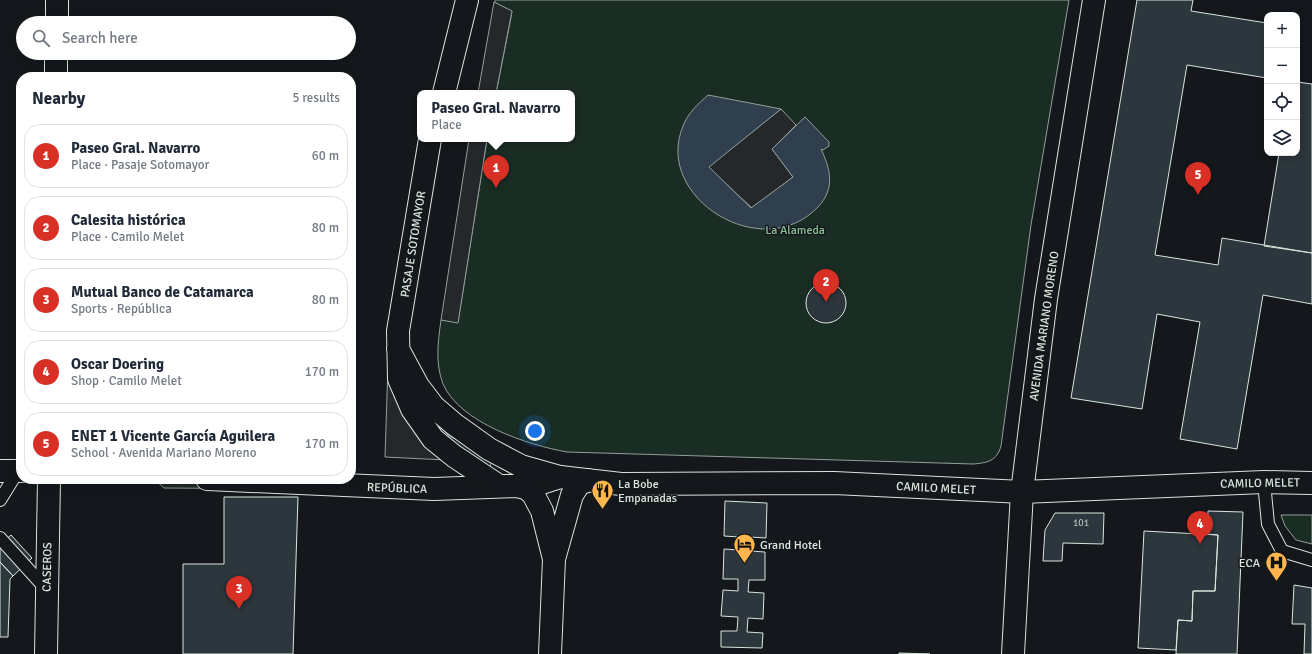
<!DOCTYPE html>
<html lang="en">
<head>
<meta charset="utf-8">
<style>
  body { margin:0; font-family:Signika,sans-serif; background:#f6f6f7; color:#1f2937 }
  .controls { position:absolute; right:12px; top:12px; display:grid; overflow:hidden; border-radius:8px; box-shadow:0 2px 10px #0003 }
  .controls button { width:36px; height:36px; display:grid; place-items:center; padding:0; border:0; border-bottom:1px solid #e0e1e3; background:#fff; color:#1f2937; font:20px sans-serif }
  .you { position:absolute; left:535px; top:431px; width:14px; height:14px; margin:-10px; border:3px solid #fff; border-radius:50%; background:#1a73e8; box-shadow:0 0 0 6px #1a73e833 }
  .badge { display:grid; place-items:center; width:26px; height:26px; border-radius:50%; background:#d93025; color:#fff; font-size:13px; font-weight:700 }
  .pin { position:absolute; translate:-50% -33px; filter:drop-shadow(0 1px 2px #0008) }
  .pin::after { content:''; position:absolute; top:21px; width:14px; height:12px; background:inherit; clip-path:polygon(0 0,100% 0,50% 100%) }
  .popup { position:absolute; left:417px; top:90px; width:158px; height:52px; box-sizing:border-box; display:grid; place-content:center; border-radius:8px; background:#fff; filter:drop-shadow(0 1px 3px #0005); font-size:13px; white-space:nowrap; color:#747a83 }
  .popup b { font-size:15px; color:#1f2937 }
  .popup::after { content:''; position:absolute; left:50%; top:100%; margin-left:-8px; border:8px solid transparent; border-top-color:#fff }
  .list { margin:0; padding:0; list-style:none }
  h2 { display:flex; justify-content:space-between; align-items:center; height:52px; margin:0; padding:0 16px; font-size:17px }
  h2 small { font-size:13px; font-weight:400; color:#747a83 }
  .list li { display:grid; grid-template-columns:26px 1fr auto; gap:12px; align-items:center; box-sizing:border-box; height:64px; margin:0 8px 8px; padding:0 8px; border:1px solid #e0e1e3; border-radius:16px }
  .list b { display:block; font-size:15px; white-space:nowrap }
  .list p { margin:0; font-size:13px; white-space:nowrap; color:#747a83 }
  .list em { font-size:13px; font-style:normal; color:#747a83 }
  .icon { flex:none; width:22px; height:22px; fill:none; stroke:currentColor; stroke-width:2; stroke-linecap:round; stroke-linejoin:round }
  .map { position:relative; flex:none; width:1312px; height:654px; overflow:hidden }
  .search { position:absolute; background:#fff; box-shadow:0 2px 10px #0003; left:16px; top:16px; width:340px; height:44px; display:flex; align-items:center; gap:10px; box-sizing:border-box; padding:0 14px; border-radius:22px; color:#747a83; font-size:15px }
  .panel { position:absolute; background:#fff; box-shadow:0 2px 10px #0003; left:16px; top:72px; width:340px; height:412px; border-radius:16px }
  .map>svg:first-child { display:block }
  .green { fill:#1a2d24; stroke:#939e99 }
  .parking { fill:#24282b; stroke:#939e99 }
  .water { fill:#2f3f4d; stroke:#939e99 }
  .building { fill:#2c363c; stroke:#d8e6dc }
  .lines { fill:none; stroke-linecap:round; stroke-linejoin:round }
  .lane-casing { stroke:#d8e6dc; stroke-width:14 }
  .street-casing { stroke:#d8e6dc; stroke-width:24 }
  .secondary-casing { stroke:#d8e6dc; stroke-width:24 }
  .primary-casing { stroke:#d8e6dc; stroke-width:24 }
  .lane { stroke:#14181c; stroke-width:12 }
  .street { stroke:#14181c; stroke-width:22 }
  .secondary { stroke:#14181c; stroke-width:22 }
  .primary { stroke:#14181c; stroke-width:22 }
  .labels { text-anchor:middle; stroke-width:3; stroke-linejoin:round; paint-order:stroke }
  .number-label { font-size:10px; fill:#adbab4 }
  .park-label { font-size:12px; fill:#8ac095; stroke:#14181c }
  .street-label { font-size:12px; fill:#d8e6dc; stroke:#14181c }
  .poi-label { font-size:12px; fill:#d8e6dc; stroke:#14181c; text-anchor:start }
</style>
</head>
<body>
<div class="map">
<svg width="1312" height="654" viewBox="0 0 1312 654">
  <rect width="100%" height="100%" fill="#14181c"/>
  <path class="green" d="M496,0h573l-38,225 -30,221c-4,15 -14,17 -28,18l-406,-12c-39,-7 -107,-29 -124,-68 -8,-21 -5,-42 -2,-64l17,2 29,-183h85v-46h-76l16,-81 -18,-10z
    M1281,515h31v29l-16,-4 -11,-14z"/>
  <path class="parking" d="M494,2l18,9 -16,82h-18z
    M781,109l15,16 -24,24 21,28 -41,31 -44,-41z
    M469,139h18l-29,184 -17,-3z
    M388,365l58,95 -61,-3z
    M434,421l15,15 44,21 -3,10 -10,-3 -45,-32z
    M154,479h168l-9,10 -149,-1z"/>
  <path class="water" d="M708,95l73,14 -72,58 42,41 42,-31 -21,-28 33,-32 24,25v4l-6,4 -2,-1c10,21 14,40 -3,58 -55,58 -165,-9 -135,-81 5,-13 15,-22 25,-31z"/>
  <path class="building" d="M1137,0h56l-2,11 76,12v55l-80,-13 -32,190 63,10 4,-27 90,15v51l-49,-9 -26,154 -57,-10 20,-117 -43,-8 -15,95 -71,-11z
    M1297,82l15,2v169l-48,-7 15,-93h18z
    M806 303a20 20 0 1 1 40 0a20 20 0 1 1-40 0Z
    M224,497h74l-5,157h-110v-90h41z
    M725,501l42,2 -1,35 -16,-1v14l15,1v28h-16l-1,12 16,1 -1,26 -15,-1 -1,14 16,1 -1,15 -41,-1v-16h16l1,-14 -17,-1 2,-26 15,1v-12h-15l1,-30 15,1v-13l-15,-1z
    M1208,511l35,1 -6,142h-61l2,-34 14,1 1,-30h22l3,-56 -11,-1z
    M1055,513h49l-1,31 -40,-1 -1,18h-19l2,-31z
    M1144,531l74,4 -3,56h-22l-1,30 -14,-1 -2,30 -38,-2z
    M11,535l21,23 -19,18 -13,-14v-17z
    M0,562l13,14 -3,3 -2,58h-8z
    M1294,585l18,3v66h-8l1,-30h-13z
    M899,653l31,1h-31z"/>
  <g class="lines">
    <defs>
      <path id="lane" d="M1264,482l4,42 14,27 30,9
        M0,500l18,-29
        M0,538l47,52"/>
      <path id="street" d="M57,23v-23
        M56,77v-24
        M0,471h21
        M207,479l227,10 84,-3 8,2 34,-11
        M46,654l3,-175"/>
      <path id="secondary" d="M1013,654l9,-162"/>
      <path id="primary" d="M444,93l23,-93
        M430,139l-32,192 1,48 13,30 21,30 21,17 45,30h19l8,2 7,6 9,17 12,48
        M398,349l20,37 16,21 20,17 35,25 32,17 39,11 61,7 213,-1 188,9 242,-10 48,1
        M1022,492l24,-193 48,-299
        M550,654l4,-95 18,-64 7,-11 10,-4"/>
    </defs>
    <use href="#lane" class="lane-casing"/>
    <use href="#street" class="street-casing"/>
    <use href="#secondary" class="secondary-casing"/>
    <use href="#primary" class="primary-casing"/>
    <use href="#lane" class="lane"/>
    <use href="#street" class="street"/>
    <use href="#secondary" class="secondary"/>
    <use href="#primary" class="primary"/>
  </g>
  <defs>
    <symbol id="restaurant-pin" viewBox="-11 -11 22 30"><path d="M0 17L-7.5 6A9.5 9.5 0 1 1 7.5 6Z" fill="#ffb74d" stroke="#14181c"/><path d="M-5-6h1v4h1v-4h1v4h1v-4h1v5L-1.5 .5V6h-2V.5L-5-1ZM5-6V6H3V1.5H1.5Q1.5-4 5-6Z" fill="#111"/></symbol>
    <symbol id="hotel-pin" viewBox="-11 -11 22 30"><path d="M0 17L-7.5 6A9.5 9.5 0 1 1 7.5 6Z" fill="#ffb74d" stroke="#14181c"/><path d="M-6-4.5h1.5V1H6V5H4.5V3h-9V5H-6ZM-4 0a1.8 1.8 0 1 1 3.6 0ZM.5 0V-2.5h3Q6-2.5 6 0Z" fill="#111"/></symbol>
    <symbol id="hospital-pin" viewBox="-11 -11 22 30"><path d="M0 17L-7.5 6A9.5 9.5 0 1 1 7.5 6Z" fill="#ffb74d" stroke="#14181c"/><path d="M-5-5h3v3.5h4V-5h3V5h-3V1.5h-4V5h-3Z" fill="#111"/></symbol>
  </defs>
  <g fill-rule="evenodd">
    <use href="#restaurant-pin" x="590" y="478" width="25" height="34"/>
    <use href="#hotel-pin" x="732" y="532" width="25" height="34"/>
    <use href="#hospital-pin" x="1264" y="550" width="25" height="34"/>
  </g>
  <g class="labels">
    <g class="number-label">
      <text x="1081" y="526">101</text>
    </g>
    <g class="park-label">
      <text x="795" y="234">La Alameda</text>
    </g>
    <g class="street-label">
      <text transform="translate(413 244) rotate(-81)" y="4">PASAJE SOTOMAYOR</text>
      <text transform="translate(1044 326) rotate(-82)" y="4">AVENIDA MARIANO MORENO</text>
      <text transform="translate(1260 483) rotate(-1)" y="4">CAMILO MELET</text>
      <text transform="translate(397 488) rotate(2)" y="4">REPÚBLICA</text>
      <text transform="translate(936 488) rotate(3)" y="4">CAMILO MELET</text>
      <text transform="translate(47 567) rotate(-89)" y="4">CASEROS</text>
    </g>
    <g class="poi-label">
      <text x="618" y="488">La Bobe<tspan x="618" dy="14">Empanadas</tspan></text>
      <text x="760" y="549">Grand Hotel</text>
      <text x="1260" y="567" text-anchor="end">ECA</text>
    </g>
  </g>
</svg>
<div class="controls">
<button>+</button>
<button>−</button>
<button><svg class="icon" aria-label="locate" viewBox="0 0 24 24"><circle cx="12" cy="12" r="6"/><path d="M12 2v4M12 18v4M2 12h4M18 12h4"/></svg></button>
<button><svg class="icon" aria-label="layers" viewBox="0 0 24 24"><path d="M12 4l9 5-9 5-9-5zM3 14l9 5 9-5"/></svg></button>
</div>
<div class="you"></div>
<div class="pin badge" style="left:496px;top:188px">1</div>
<div class="popup"><b>Paseo Gral. Navarro</b>Place</div>
<div class="pin badge" style="left:826px;top:302px">2</div>
<div class="pin badge" style="left:239px;top:609px">3</div>
<div class="pin badge" style="left:1200px;top:544px">4</div>
<div class="pin badge" style="left:1198px;top:195px">5</div>
<div class="search"><svg class="icon" aria-label="search" viewBox="0 0 24 24"><circle cx="10" cy="10" r="6"/><path d="M15 15l6 6"/></svg>Search here</div>
<section class="panel">
<h2>Nearby<small>5 results</small></h2>
<ul class="list">
<li><span class="badge">1</span><div><b>Paseo Gral. Navarro</b><p>Place · Pasaje Sotomayor</p></div><em>60 m</em></li>
<li><span class="badge">2</span><div><b>Calesita histórica</b><p>Place · Camilo Melet</p></div><em>80 m</em></li>
<li><span class="badge">3</span><div><b>Mutual Banco de Catamarca</b><p>Sports · República</p></div><em>80 m</em></li>
<li><span class="badge">4</span><div><b>Oscar Doering</b><p>Shop · Camilo Melet</p></div><em>170 m</em></li>
<li><span class="badge">5</span><div><b>ENET 1 Vicente García Aguilera</b><p>School · Avenida Mariano Moreno</p></div><em>170 m</em></li>
</ul>
</section>
</div>
</body>
</html>
